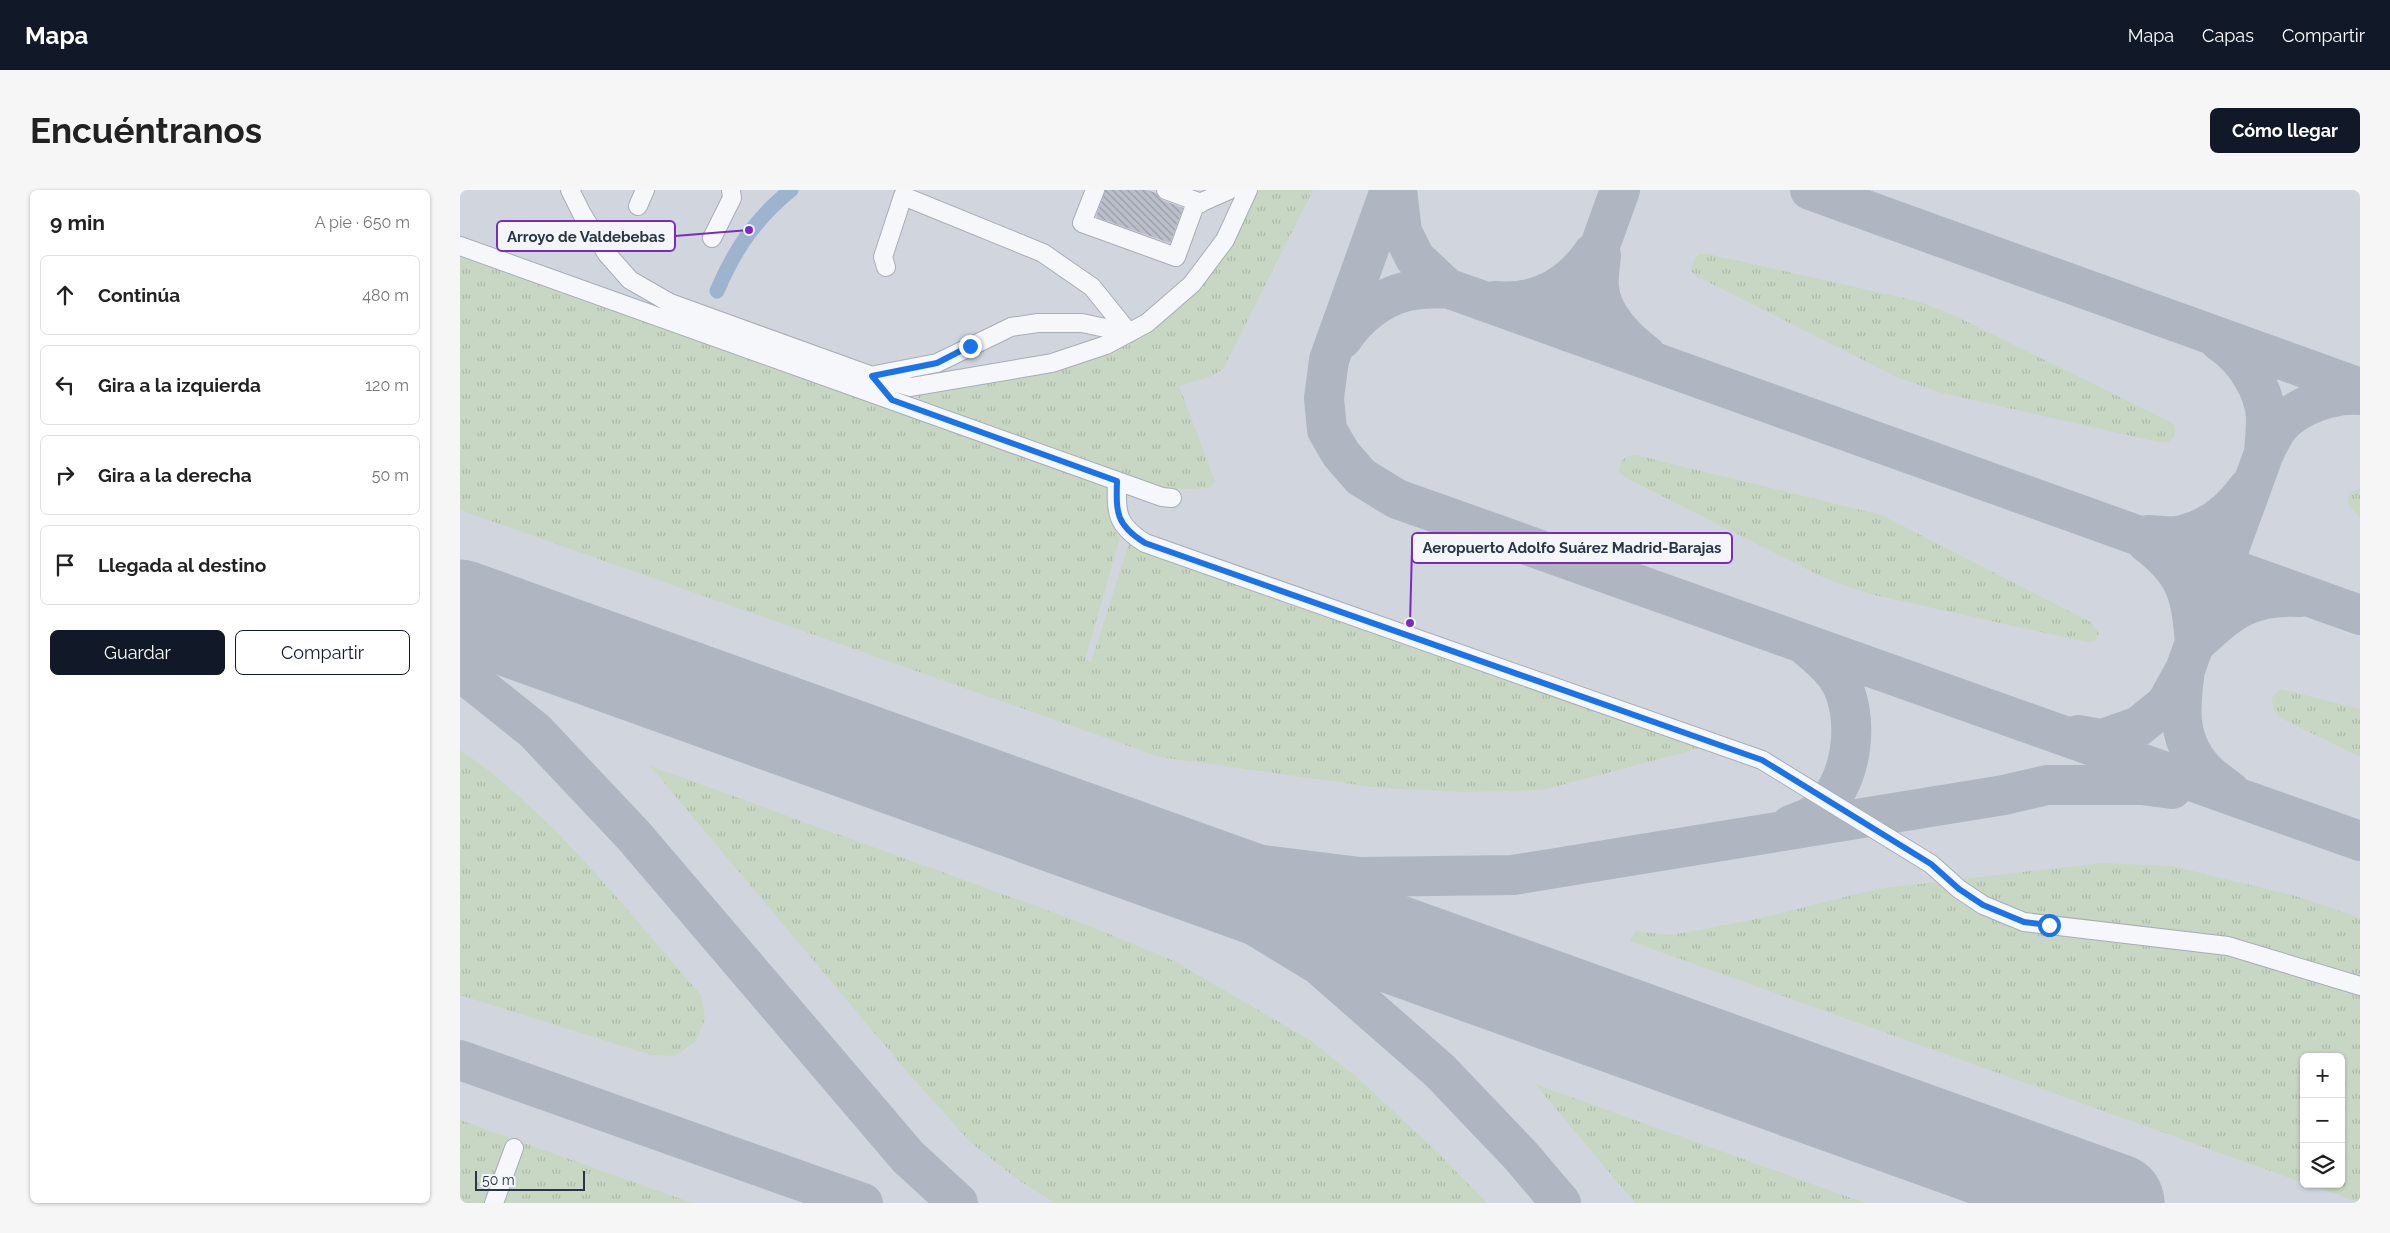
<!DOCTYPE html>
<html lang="es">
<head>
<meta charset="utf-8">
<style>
  body { margin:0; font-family:Raleway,sans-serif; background:#f6f6f6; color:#222 }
  .controls { position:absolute; right:15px; bottom:15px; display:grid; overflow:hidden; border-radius:8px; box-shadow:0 1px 4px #0004 }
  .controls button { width:45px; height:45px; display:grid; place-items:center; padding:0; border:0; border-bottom:1px solid #e0e0e0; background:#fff; color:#222; font:25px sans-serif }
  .scale { position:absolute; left:15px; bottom:12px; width:110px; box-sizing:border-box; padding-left:5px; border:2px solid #293446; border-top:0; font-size:14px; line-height:18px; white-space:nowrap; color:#293446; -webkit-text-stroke:4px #f3f5f9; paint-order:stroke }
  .stop { position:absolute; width:15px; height:15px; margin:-11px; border:4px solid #1a73e8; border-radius:50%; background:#fff }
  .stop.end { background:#1a73e8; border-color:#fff; box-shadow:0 1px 5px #0008 }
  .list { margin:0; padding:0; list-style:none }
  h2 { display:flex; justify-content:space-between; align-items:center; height:65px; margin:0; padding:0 20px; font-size:21px }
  h2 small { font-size:16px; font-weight:400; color:#767676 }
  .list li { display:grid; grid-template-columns:32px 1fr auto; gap:15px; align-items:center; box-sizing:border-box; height:80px; margin:0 10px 10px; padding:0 10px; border:1px solid #e0e0e0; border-radius:8px }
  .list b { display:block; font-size:19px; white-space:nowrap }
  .list em { font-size:16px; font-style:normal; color:#767676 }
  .actions { display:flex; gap:10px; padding:15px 20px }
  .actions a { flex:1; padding:11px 0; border:1px solid #111827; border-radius:8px; text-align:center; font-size:18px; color:#111827 }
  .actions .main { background:#111827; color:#fff }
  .icon { flex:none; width:28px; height:28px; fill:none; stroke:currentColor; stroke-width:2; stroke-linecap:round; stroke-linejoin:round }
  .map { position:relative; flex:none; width:1900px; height:1013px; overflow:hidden; border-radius:8px }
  header { display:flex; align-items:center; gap:30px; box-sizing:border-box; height:70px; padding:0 25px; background:#111827; color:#fff }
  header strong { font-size:24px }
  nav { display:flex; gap:28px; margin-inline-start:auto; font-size:18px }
  .intro { display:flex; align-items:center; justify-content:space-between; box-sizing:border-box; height:120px; padding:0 30px }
  h1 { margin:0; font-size:35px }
  .button { padding:12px 22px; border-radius:8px; background:#111827; color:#fff; font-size:18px; font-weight:700 }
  main { display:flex; gap:30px; padding:0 30px }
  aside { flex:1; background:#fff; border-radius:8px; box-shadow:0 1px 4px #0004 }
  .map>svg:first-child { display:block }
  .built { fill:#d1d5de; fill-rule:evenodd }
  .grass { fill:url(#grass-tufts) }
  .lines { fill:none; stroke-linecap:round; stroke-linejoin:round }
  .canal { stroke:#9cb4ce; stroke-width:15 }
  .taxiway { stroke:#afb6c2; stroke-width:40 }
  .runway { stroke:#afb6c2; stroke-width:99 }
  .building { fill:url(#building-back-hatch) }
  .minor-casing { stroke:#a7adb7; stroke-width:20 }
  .minor { stroke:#f6f7fa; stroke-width:18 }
  .route { stroke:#1a73e8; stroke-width:6 }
  .leader { fill:none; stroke:#7b2cbf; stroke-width:2 }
  .callout-dot { fill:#7b2cbf; stroke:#f3f5f9; stroke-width:2 }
  .callout { fill:#f3f5f9; stroke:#7b2cbf; stroke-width:2 }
  .callout-label { font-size:15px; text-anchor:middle; font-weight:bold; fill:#293446 }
</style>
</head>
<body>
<header>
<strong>Mapa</strong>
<nav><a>Mapa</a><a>Capas</a><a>Compartir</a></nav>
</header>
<div class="intro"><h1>Encuéntranos</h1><a class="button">Cómo llegar</a></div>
<main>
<aside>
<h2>9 min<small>A pie · 650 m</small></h2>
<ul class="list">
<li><svg class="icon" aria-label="ahead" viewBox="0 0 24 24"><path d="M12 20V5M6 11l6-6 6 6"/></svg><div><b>Continúa</b></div><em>480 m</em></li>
<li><svg class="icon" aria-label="left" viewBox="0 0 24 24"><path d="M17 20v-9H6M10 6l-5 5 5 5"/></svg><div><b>Gira a la izquierda</b></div><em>120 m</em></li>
<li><svg class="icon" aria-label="right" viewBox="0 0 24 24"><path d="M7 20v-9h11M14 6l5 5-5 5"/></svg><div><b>Gira a la derecha</b></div><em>50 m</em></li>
<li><svg class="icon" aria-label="arrive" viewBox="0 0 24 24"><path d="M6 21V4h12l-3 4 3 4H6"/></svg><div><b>Llegada al destino</b></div></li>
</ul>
<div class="actions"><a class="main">Guardar</a><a>Compartir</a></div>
</aside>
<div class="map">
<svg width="1900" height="1013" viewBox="0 0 1900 1013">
  <defs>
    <pattern id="grass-tufts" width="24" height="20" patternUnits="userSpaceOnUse" patternTransform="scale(1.25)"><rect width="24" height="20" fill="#c8d7c3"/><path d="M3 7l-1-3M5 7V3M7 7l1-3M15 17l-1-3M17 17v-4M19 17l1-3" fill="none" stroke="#acb9a9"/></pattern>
    <pattern id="building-back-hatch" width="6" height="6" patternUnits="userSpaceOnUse" patternTransform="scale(1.25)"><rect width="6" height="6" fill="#babfca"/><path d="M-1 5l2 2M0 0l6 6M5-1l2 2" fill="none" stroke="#979ca6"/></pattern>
  </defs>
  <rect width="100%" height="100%" fill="#e3e6ec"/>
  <path class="built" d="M0,0h1900v1013h-1900zM1844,867h37v127h-37z"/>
  <path class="grass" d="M788,0h65l-90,179 -11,7 -33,10 36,96 -6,6 -45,2 -242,-88 -11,-15 195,-42 86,-61z
    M0,63l647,235c-1,20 1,33 13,49l-35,123 6,2 38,-119 572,205 -158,42 -78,2 -84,-4 -221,-31 -700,-247z
    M1239,64h9l209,47 36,14 216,106 6,5v10l-7,6h-10l-216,-49 -43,-15 -201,-101 -7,-6 2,-10z
    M1176,265l245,60 210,107 8,11 -4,8 -9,1 -216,-48 -43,-15 -201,-101 -7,-6 2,-11 7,-5z
    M1900,299v28l-12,-12v-8l4,-6z
    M1821,499l79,20v48l-79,-39 -8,-9 -1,-12z
    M0,560c92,62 168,162 241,245l4,24 -9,22 -21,15 -24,-1 -191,-60z
    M190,576l430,156 94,39 136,79 48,38 75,70 54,55h-432l-35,-22 -49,-38 -62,-69z
    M1642,673l70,3 127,31 61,21v285l-52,-19h33v-127h-37v126l-674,-242 5,-10 36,4 90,-17 116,-29z
    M1075,894l330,119h-230z
    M0,930l232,83h-232z"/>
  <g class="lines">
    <path class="canal" d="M257,101c18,-42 38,-72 74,-101"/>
    <path class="taxiway" d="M930,0l-61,170 -5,38 3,32 14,24 20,23 36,22 963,342
      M937,0l5,42 13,26 32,30 913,327
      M1350,0l550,198
      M1141,65c-1,11 -3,22 -2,32 2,29 26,52 47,68
      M1034,111c42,4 75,-13 99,-48
      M1109,142l51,-142
      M882,149c15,-23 39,-42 66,-48 12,-3 27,-2 39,-3
      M1759,151c24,15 46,48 47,77 0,12 -1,23 -2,35
      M1688,345c11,0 25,3 35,0 28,-7 49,-24 65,-47
      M1686,352c41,31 45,52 49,102 35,-33 55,-50 105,-47
      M0,481l75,60 99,105 274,321 50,46
      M1618,545l24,4 37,-13 27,-22 19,-34
      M1770,601c-9,-7 -20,-14 -27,-22 -27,-30 -23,-63 -18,-99l79,-217c5,-9 9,-20 16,-28 18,-20 53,-32 80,-30
      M533,612l213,56 154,19 153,-2 491,-80 43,-10h95l30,4
      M1331,635c7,-3 17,-6 24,-11 38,-25 47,-99 23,-136 -8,-12 -21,-23 -32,-32
      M657,665l76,33 126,77 121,106 81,85 40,47
      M0,870l403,143"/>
    <path class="runway" d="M0,419l1655,594"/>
  </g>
  <path class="building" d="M645,0h42l9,3 6,7 21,8 -13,35 -74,-26z"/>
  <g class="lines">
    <defs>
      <path id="minor" d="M110,0l12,24 25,40 23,26 40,23 202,73 39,11 141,-24 54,-18 41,-22 45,-39 33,-44 23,-50
        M635,0l-13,33 94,34 19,-52 34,-15
        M706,0l35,13
        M178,16l7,-16
        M252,48l20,-40 -1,-8
        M0,56l702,251 10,1
        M426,77l-3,-10 20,-61 140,57 49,34 37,46
        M415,185l62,-12 74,-36 27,-4h44l47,10
        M657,291c-1,32 -1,44 28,62l617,217 169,104 28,25 24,16 41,17 204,24 132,40
        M34,1013l20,-55"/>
    </defs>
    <use href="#minor" class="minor-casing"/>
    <use href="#minor" class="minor"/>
  </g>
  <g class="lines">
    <path class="route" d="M510,156l-33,17 -65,13 20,24 225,81c-1,32 -1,44 28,62l617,217 169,104 28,25 24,16 41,17 25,3"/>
  </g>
  <path class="leader" d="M289 40L215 46M950 433L952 358"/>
  <g class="callout-dot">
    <circle cx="289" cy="40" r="5"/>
    <circle cx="950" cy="433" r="5"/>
  </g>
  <g class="callout">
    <rect x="37" y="31" width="178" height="30" rx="5"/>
    <rect x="952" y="343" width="320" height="30" rx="5"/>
  </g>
  <g class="callout-label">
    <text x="126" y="52">Arroyo de Valdebebas</text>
    <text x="1112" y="363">Aeropuerto Adolfo Suárez Madrid-Barajas</text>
  </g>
</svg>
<div class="controls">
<button>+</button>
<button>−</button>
<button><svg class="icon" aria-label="layers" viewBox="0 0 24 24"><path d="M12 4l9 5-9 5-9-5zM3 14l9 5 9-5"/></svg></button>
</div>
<div class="scale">50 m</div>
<div class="stop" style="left:1589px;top:735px"></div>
<div class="stop end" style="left:510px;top:156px"></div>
</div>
</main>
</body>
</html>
